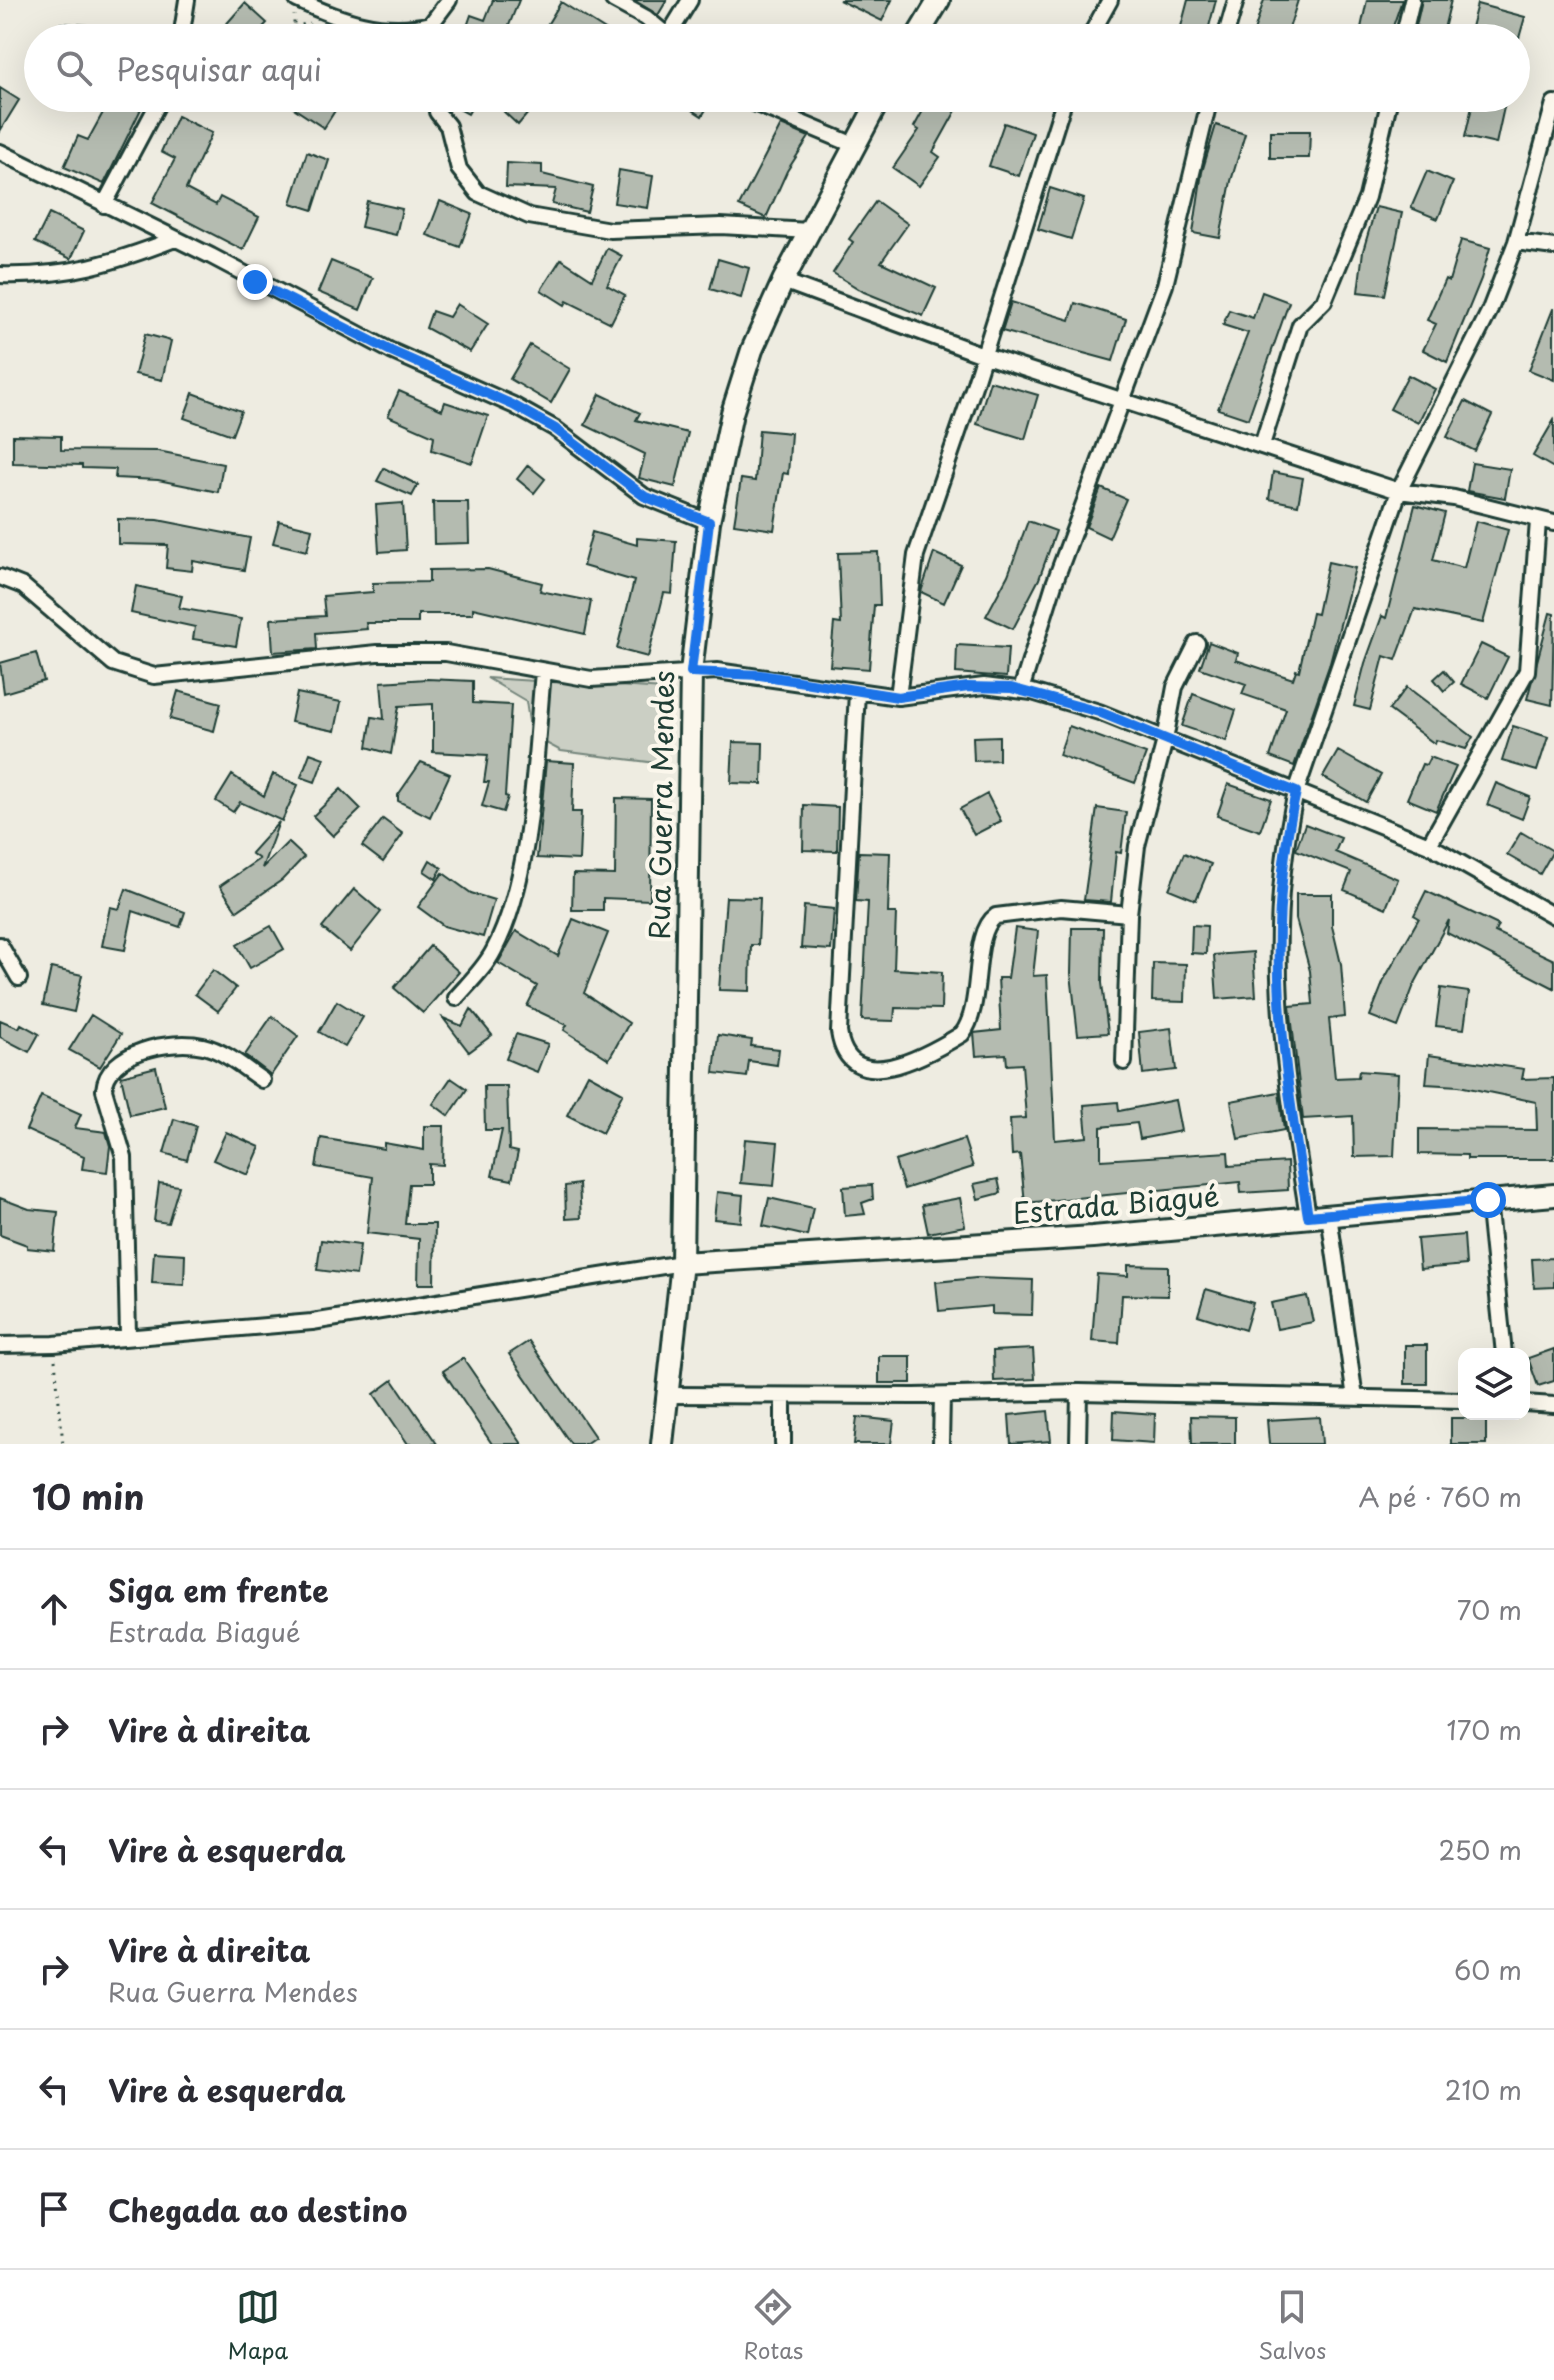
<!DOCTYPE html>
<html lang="pt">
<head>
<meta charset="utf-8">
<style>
  body { margin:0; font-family:"Playpen Sans",sans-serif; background:#f2f2f3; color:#2b2b33 }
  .controls { position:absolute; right:24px; bottom:24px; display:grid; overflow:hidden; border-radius:16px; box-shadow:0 8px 32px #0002 }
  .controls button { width:72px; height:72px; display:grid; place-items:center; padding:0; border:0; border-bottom:2px solid #e1e1e2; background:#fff; color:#2b2b33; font:40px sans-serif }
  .stop { position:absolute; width:24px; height:24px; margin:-18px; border:6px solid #1a73e8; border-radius:50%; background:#fff }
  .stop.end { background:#1a73e8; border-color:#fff; box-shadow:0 2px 8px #0008 }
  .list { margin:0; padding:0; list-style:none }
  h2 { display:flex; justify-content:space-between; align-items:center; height:104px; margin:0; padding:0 32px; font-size:34px }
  h2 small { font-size:26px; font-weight:400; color:#7c7c81 }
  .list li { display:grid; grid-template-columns:52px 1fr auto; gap:24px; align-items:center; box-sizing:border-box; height:120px; padding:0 32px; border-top:2px solid #e1e1e2 }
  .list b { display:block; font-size:30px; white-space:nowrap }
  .list p { margin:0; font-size:26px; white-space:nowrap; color:#7c7c81 }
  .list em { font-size:26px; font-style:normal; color:#7c7c81 }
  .icon { flex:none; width:44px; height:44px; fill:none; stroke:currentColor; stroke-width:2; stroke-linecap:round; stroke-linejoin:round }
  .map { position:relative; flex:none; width:1554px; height:1444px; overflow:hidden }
  .search { position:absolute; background:#fff; box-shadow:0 8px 32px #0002; left:24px; right:24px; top:24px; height:88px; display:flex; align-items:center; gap:20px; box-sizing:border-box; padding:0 28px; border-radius:44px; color:#7c7c81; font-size:30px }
  .sheet { height:824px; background:#fff }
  nav { display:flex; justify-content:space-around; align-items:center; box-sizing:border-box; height:112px; border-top:2px solid #e1e1e2; background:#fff; font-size:22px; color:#7c7c81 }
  nav a { display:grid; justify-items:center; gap:4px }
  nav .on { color:#1f3d34 }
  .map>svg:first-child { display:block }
  .green { fill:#cbcfc4; stroke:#75867c; stroke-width:2 }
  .building { fill:#b4bbb0; stroke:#1f3d34; stroke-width:2 }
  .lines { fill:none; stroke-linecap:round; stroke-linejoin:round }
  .street-casing { stroke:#1f3d34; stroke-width:20 }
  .secondary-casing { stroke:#1f3d34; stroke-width:26 }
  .path { stroke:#1f3d34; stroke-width:3; stroke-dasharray:2 6; stroke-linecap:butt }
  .street { stroke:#fbf7ec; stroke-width:14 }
  .secondary { stroke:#fbf7ec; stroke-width:20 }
  .route { stroke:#1a73e8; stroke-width:10 }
  .labels { text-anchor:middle; stroke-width:8; stroke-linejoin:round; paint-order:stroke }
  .street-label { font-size:28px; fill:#1f3d34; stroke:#fbf7ec }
</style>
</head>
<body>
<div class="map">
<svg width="1554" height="1444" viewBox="0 0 1554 1444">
  <rect width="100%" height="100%" fill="#eeece1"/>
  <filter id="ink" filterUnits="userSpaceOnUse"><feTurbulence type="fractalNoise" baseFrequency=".0125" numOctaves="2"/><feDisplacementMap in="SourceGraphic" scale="16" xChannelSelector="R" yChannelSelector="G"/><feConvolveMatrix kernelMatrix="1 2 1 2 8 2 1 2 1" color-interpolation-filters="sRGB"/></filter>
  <g filter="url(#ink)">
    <path class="green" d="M487,678l178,11v75l-104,-13 -30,-16 -5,-34z"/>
    <path class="building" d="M493,0h26l-11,28 22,10h-67l8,-23 14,5z
      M634,0h33l-9,15z
      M839,0h53l-10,21z
      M1188,0h28l-10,38h-28z
      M1264,0h34l-12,38h-34z
      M1367,0h35l-12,35 -29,-7z
      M1422,0h29l-8,33 -27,-7z
      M561,2l57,36h-51l-20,-13z
      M245,3l22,20 -14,15h-39z
      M1477,4l48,13 -6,21 -50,-3z
      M61,23l64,5v10h-65z
      M0,88l19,12 -19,31z
      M111,98h19l13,7 -39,79 -40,-17 14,-31 10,4z
      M298,98h45l-19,30 -32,-21z
      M439,98h38l-9,16z
      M516,98h10l9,7 -17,20 -14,-13z
      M674,98h39l-11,18z
      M930,98h33l-30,54 7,5 -21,29 -26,-18 26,-38 -5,-3z
      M1474,98h32l-10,46 -31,-7z
      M177,116l35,17 -26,56 30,16 4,-8 39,20 -16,33 -91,-47 23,-44 -14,-7z
      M1004,123l29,10 -14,43 -30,-10z
      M781,125l28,12 -22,34 -21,47 -27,-12z
      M1216,125l29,9 -14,47 -11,57 -27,-5 9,-61z
      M1270,131h40l-1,27h-39z
      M307,152l22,8 -16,50 -22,-7z
      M507,163l35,2v9l51,13 -6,25 -35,-8 4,-15 -50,-2z
      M619,170l34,6 -5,32 -34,-5z
      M1427,171l26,11 -15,37 -27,-11z
      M1050,188l34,11 -13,40 -33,-10z
      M367,201l35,8 -6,26 -35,-8z
      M440,201l32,13 -12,33 -33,-12z
      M876,201l32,23 -27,38 55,26 -13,28 -59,-24 -31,-19 20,-31 -4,-3z
      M1376,207l26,6 -17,82 -27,-3 5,-41z
      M49,214l35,17 -13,28 -36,-17z
      M1461,240l29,8 -9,31 -34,83 -24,-12 13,-26 -9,-4 18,-41 4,2z
      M607,248l15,8 -15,29 18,10 -14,28 -44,-22 -2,4 -24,-15 20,-31 31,20z
      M718,259l31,9 -8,30 -31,-9z
      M331,261l42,17 -13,32 -42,-18z
      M1262,292l27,10 -41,117 -30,-10 30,-76 -25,-8 6,-15 24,8z
      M1011,302l59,18 5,-17 51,16 -13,42 -111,-30z
      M457,304l31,20 -18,28 -44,-24 6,-17 17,6z
      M1553,309h1v71l-25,-10z
      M145,334l26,7 -9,39 -27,-6z
      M530,345l40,24 -19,34 -41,-24z
      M1408,375l27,14 -17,34 -28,-14z
      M990,381l48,14 -13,44 -48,-15z
      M399,391l43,19 3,-8 43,14 -16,47 -40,-13 2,-14 -46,-20z
      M193,393l48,18 -9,24 -48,-17z
      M600,394l40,19 -4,7 52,13 -13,54 -36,-9 6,-24 -60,-29z
      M1465,401l27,14 -17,36 -28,-14z
      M1554,420v48l-21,-12z
      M759,430l32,3 -3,41 -5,-1 -9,57 -40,-6 7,-45 14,2z
      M13,435l48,1v14l97,1 65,13 -5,28 -60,-12 -43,-2 1,-9 -34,-1v-3l-69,-2z
      M1472,463l38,6 -5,29 -38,-7z
      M528,465l17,14 -11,14 -17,-14z
      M384,468l34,17 -6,11 -35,-15z
      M1273,472l30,6 -5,27 -29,-6z
      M1101,488l25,11 -17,39 -23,-11z
      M433,502h35l1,41 -35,1z
      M403,503l3,47 -27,2 -3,-47z
      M1415,505l30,8 -12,47 31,8 12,-47 32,9 -25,93 -68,-14 -19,51 -12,-4 -14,54 -16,-4 11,-43 17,-47 4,2z
      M118,519l40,1 92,18 -6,32 -51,-9 -1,10 -26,-3 2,-23 -50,-1z
      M279,521l33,8 -5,22 -34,-8z
      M1028,521l28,10 -17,48 -26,50 -27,-13 22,-41z
      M592,532l45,13v-7l39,3 -4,53 -8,-1 -16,64 -31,-8 17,-68 -51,-15z
      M878,552l2,53h-6l-5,64 -39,-3 4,-43 7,1 -3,-71z
      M934,553l27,12 -17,38 -23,-11z
      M1328,562l27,6 -26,98 -35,100 -24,-9 16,-48 -44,-15 4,-10 -46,-16 9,-26 29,11 -2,7 57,19 3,-9 3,1 13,-58 5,1z
      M488,569l54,14 -2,8 51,10 -6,33 -112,-26v6h-55v9h-52l1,6 -51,4 1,16 -44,3 -2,-33 54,-3 -2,-20 50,-4v-9l56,-1v-12z
      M136,586l46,10 -3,12 62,11 -5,27 -43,-7 2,-12 -64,-14z
      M1550,613l4,1 -2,91 -25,-6z
      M1481,644l27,13 -20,41 -27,-14z
      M957,645l51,3 -2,29 -50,-4z
      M36,653l8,28 -40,12 -4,-30z
      M1444,670l10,12 -10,9 -10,-12z
      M427,679l46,2v22l38,2 -6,91 3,1 -5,15 -21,-6 7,-24h-5l4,-27 -55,-3v-48l-34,2 -8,48 -24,-7 5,-30 12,2 -3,-37z
      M1407,687l66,50 -7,12 -30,-9 -1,4 -46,-34z
      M178,691l43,12 -7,28 -44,-12z
      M297,693l44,9 -6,29 -44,-9z
      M1193,694l43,16 -10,31 -44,-15z
      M1069,726l77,28 -11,29 -76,-28z
      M1513,726l35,11 -11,34 -35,-10z
      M999,736v24l-25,1 -1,-24z
      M733,742l30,1 -1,41 -31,-1z
      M1338,751l43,24 -15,27 -43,-25z
      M310,753l14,5 -9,24 -14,-5z
      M1430,757l26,10 -20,44 -29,-12 15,-35 4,1z
      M546,761l28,2 -2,49h9l-2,48 -42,-2z
      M421,762l29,12 -20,43 -32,-16v-6z
      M273,774l25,11 -16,36 -42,-19 -7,10 -17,-11 16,-26 32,21z
      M1496,783l34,14 -8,22 -35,-14z
      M1228,784l43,15 -11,32 -43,-15z
      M341,789l20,20 -28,27 -20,-20z
      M987,794l14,27 -27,14 -14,-26z
      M616,798l35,1 -1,101 -47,-2v12h-31l1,-36 42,1z
      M804,805l34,2 -1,44 -34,-1z
      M1097,808l29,4 -5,41 -5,-1 -5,50 -27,-2z
      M383,819l20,15 -20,28 -21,-16z
      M279,822l-17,46 26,-26 16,15 -22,23 -45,31 -17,-25 39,-27 -8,-6z
      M1305,824l36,14 -6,14 63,27 -12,29 -42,-18 7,-18 -55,-22z
      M1521,832l32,19 -13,23 -33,-19z
      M859,852l31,1 -2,60h8l-2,56 48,3 -1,37 -46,-1 -1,13 -32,-1 6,-118 -12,-1z
      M1184,853l27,11 -15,36 -27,-11z
      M430,860l12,8 -6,11 -12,-8z
      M443,873l28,20 23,7 -11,37 -39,-11 -26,-19z
      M126,889l59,23 -5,15 -47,-16 -8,39 -23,-4 8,-39 9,2z
      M354,889l27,23 -31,39 -28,-23z
      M1426,891l72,34 -3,7 59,28v28l-107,-55 2,-13 -35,65 -16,42 -28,-11 15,-38 34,-60 -5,-3z
      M1296,894h36v32l9,38 4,53 -16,2 6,59 23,-1 1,-6 39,3 -4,82 -40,1 -1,-41 -50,3 -13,-113 23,-2 -3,-33 -14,-52z
      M726,897l34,1 -2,47h-7l-1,46 -31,-1z
      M804,906l30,3 -3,41 -30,-2z
      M573,919l35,14 -24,60 45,30 -20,36 -45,-29 3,-5 -40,-19 10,-20 -39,-23 18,-32 42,25z
      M1192,925l15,1 -1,28 -15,-1z
      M271,926l13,23 -34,19 -13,-23z
      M1015,928l23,3 -5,45 14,-1 8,165 32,-3 -3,-32 34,-3 1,9 56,-11 6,31 -41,8 -3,-16 -36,4v33l127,-8 1,14 58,-4 1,28 -47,3 -1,-11 -215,21 -5,-49 -8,1 -2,-36 16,-1 -4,-54 -15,1 -1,-11 -30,2 -2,-23 27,-3 -3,-52h10z
      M1072,928h31l-1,55 6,50 -30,2 -7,-61z
      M430,946l29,26 -36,41 -29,-25z
      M1253,952l3,44 -39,3 -3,-44z
      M1153,963l33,1 -1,38 -33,-1z
      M51,968l31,7 -8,37 -31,-7z
      M213,970l23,18 -18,23 -23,-17z
      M1441,988l28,4 -5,37 -28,-3z
      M337,1001l26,16 -18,30 -26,-15z
      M471,1009l21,26 -23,17 -26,-34 19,8z
      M91,1015l30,19 -21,33 -31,-17z
      M272,1016l26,20 -27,39 -26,-20z
      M0,1020l19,8 2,-4 18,10 -10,18 -29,-15z
      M1171,1028l5,42 -33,4 -4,-42z
      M516,1034l32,10 -11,28 -31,-13z
      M718,1035l34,5 -1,6 28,3 -2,16 -28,-4 -2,16 -33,-4z
      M1429,1055l95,14 -2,10 32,-1v81h-87v-4l-48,-1v-25l118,1 -1,-28 -77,-16 -33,-2z
      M156,1067l9,40 -35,8 -9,-39z
      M588,1074l35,19 -21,40 -35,-18z
      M451,1078l16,11 -18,27 -16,-12z
      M484,1086h23l2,64 9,2 -6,28 -20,-4 10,-46h-17z
      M1279,1092l5,38 -46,9 -7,-38z
      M41,1096l40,18 -6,14 31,4 4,14 -3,26 -25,-3 2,-13 -58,-26z
      M174,1119l22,7 -9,34 -23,-7z
      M424,1126h20l-1,39 -14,-1v20h-20l-4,40h30l-1,60h-16l1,-45 -52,-6 6,-56 -57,-10 5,-29 63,11v-6l40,7z
      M226,1132l34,15 -12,28 -35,-15z
      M745,1139l33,3 -4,44 -33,-3z
      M964,1139l9,28 -69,22 -9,-28z
      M998,1179l3,14 -23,6 -4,-15z
      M159,1183l20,3 -11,37 -14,-2z
      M579,1184l2,34 -15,1 -1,-33z
      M872,1185l1,14 -11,4 3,11 -20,2 -2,-29z
      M717,1192l26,3 -2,27 -27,-3z
      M0,1198l29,11 29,3 -4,39 -27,-3v-3l-27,-10z
      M769,1198l44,10 -6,28 -44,-10z
      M960,1198l5,28 -37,7 -6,-28z
      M1464,1235l2,30 -46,4 -3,-30z
      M321,1240l39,5 -4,30 -39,-5z
      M154,1252l31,2 -1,31 -32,-2z
      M1554,1258v29l-20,1 -2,-29z
      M1128,1265l40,1v30l-46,-1 -3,48 -27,-2 5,-67 31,2z
      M976,1278l57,2 -1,35 -40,-1v-8l-53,5 -3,-29z
      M1206,1289l47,14 -8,27 -47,-15z
      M1307,1296l6,26 -36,7 -6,-26z
      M529,1341l66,96 -10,7h-14l-62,-90z
      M1405,1345h22v39h-22z
      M1033,1349l2,30 -41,2 -1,-30z
      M1554,1349v32l-16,5 -10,-28z
      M879,1356h32v27h-32z
      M463,1358l59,86h-30l-49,-73z
      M393,1380l44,64h-29l-34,-50z
      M1048,1411l3,30 -40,3 -2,-29z
      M1114,1411l41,3 -1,29 -41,-3z
      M1191,1416l44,1v27h-43z
      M857,1417l37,4 -3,23h-37z
      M1320,1417l2,27h-53l-2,-24z
      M1451,1418h35v26h-35z"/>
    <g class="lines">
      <defs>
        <path id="street" d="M297,0c43,20 86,36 134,24l18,-24
          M613,0l33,18 24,20
          M668,36l22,-36
          M181,38l6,-38
          M1089,38l21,-38
          M1225,38l11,-38
          M1403,38l9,-38
          M742,98l112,47
          M437,112l11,14 11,43 19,24 51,23 81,14 111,-4 88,5
          M0,152l211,104 180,95 122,54 41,23 90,68 65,26
          M104,205l57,-107
          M1516,242l38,5
          M0,275c67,2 113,-12 175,-36
          M783,281l200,74 416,136 55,7 100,25
          M1262,445l38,-120 24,-24 43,-104 23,-99
          M0,577l23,9 90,77 41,13 223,-23h69l145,26 126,-8 181,26 86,-11 48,6 67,20 330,133 125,71
          M1021,690l33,-106 111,-299 45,-187
          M857,692l-18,340c10,68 87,24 123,2 23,-29 8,-100 34,-118l65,-8 68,6
          M898,697l18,-142 58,-169 91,-288
          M1429,845l98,-174 11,-150
          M0,945l19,33
          M456,998c13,-15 29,-30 38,-48 39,-74 41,-194 49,-278
          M1124,1062l5,-148 8,-68 28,-106 10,-53 22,-44
          M1488,1200l16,154
          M1329,1215l26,183
          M1308,1216c-24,-149 -46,-273 -12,-424l103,-301 90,-179 27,-70 38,-139
          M128,1335l-4,-178 -20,-67c3,-39 67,-51 99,-44 22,5 41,22 59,34
          M0,1345l54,-1 258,-22 370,-59
          M668,1395l247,1 164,-4 385,8
          M783,1397v47
          M1524,1403l30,2
          M941,1444l1,-48
          M1078,1444l1,-52"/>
        <path id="secondary" d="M916,38l23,-38
          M682,1263l411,-26 461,-42
          M662,1444l20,-181 9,-591 18,-150 23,-109 20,-63 31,-69 97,-183"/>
      </defs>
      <use href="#street" class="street-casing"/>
      <use href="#secondary" class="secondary-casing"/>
      <path class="path" d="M294,27l16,-4
        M290,38l4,-5v-18
        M55,1360l8,84"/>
      <use href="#street" class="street"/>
      <use href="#secondary" class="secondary"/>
    </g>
  </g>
  <g class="lines" filter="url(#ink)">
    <path class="route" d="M255,282l136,69 122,54 41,23 90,68 65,26 -18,150 69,3 138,22 70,-10 43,1 88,24 197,80c-34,151 -12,274 12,424l180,-16"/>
  </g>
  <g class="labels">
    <g class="street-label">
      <text transform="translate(662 805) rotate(-89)" y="10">Rua Guerra Mendes</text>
      <text transform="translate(1116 1205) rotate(-5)" y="10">Estrada Biagué</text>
    </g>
  </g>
</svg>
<div class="controls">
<button><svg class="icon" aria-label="layers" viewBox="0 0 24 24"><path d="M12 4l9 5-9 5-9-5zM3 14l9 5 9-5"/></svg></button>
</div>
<div class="stop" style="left:1488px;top:1200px"></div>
<div class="stop end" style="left:255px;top:282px"></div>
<div class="search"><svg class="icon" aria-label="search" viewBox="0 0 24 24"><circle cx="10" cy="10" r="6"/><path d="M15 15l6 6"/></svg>Pesquisar aqui</div>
</div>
<section class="sheet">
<h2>10 min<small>A pé · 760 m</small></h2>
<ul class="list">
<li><svg class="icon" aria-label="ahead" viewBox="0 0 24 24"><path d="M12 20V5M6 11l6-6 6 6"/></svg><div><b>Siga em frente</b><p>Estrada Biagué</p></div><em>70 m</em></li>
<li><svg class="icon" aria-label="right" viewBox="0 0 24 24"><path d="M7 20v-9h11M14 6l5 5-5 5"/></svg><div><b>Vire à direita</b></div><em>170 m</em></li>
<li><svg class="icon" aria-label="left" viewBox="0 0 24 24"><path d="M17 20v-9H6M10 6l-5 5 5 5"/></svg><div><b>Vire à esquerda</b></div><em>250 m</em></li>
<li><svg class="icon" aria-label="right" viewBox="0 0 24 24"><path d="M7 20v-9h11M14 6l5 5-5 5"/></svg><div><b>Vire à direita</b><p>Rua Guerra Mendes</p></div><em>60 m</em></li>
<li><svg class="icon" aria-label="left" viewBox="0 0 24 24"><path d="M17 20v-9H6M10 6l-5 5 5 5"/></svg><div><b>Vire à esquerda</b></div><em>210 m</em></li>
<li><svg class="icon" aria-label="arrive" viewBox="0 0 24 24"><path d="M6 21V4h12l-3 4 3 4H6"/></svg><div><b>Chegada ao destino</b></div></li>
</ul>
</section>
<nav>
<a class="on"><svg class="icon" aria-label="map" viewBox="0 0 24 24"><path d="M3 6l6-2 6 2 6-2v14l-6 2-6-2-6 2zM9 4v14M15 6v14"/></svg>Mapa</a>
<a><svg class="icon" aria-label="directions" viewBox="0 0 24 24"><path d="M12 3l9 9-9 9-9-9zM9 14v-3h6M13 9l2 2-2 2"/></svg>Rotas</a>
<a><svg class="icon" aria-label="saved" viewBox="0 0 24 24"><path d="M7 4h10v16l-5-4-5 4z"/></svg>Salvos</a>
</nav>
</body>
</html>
